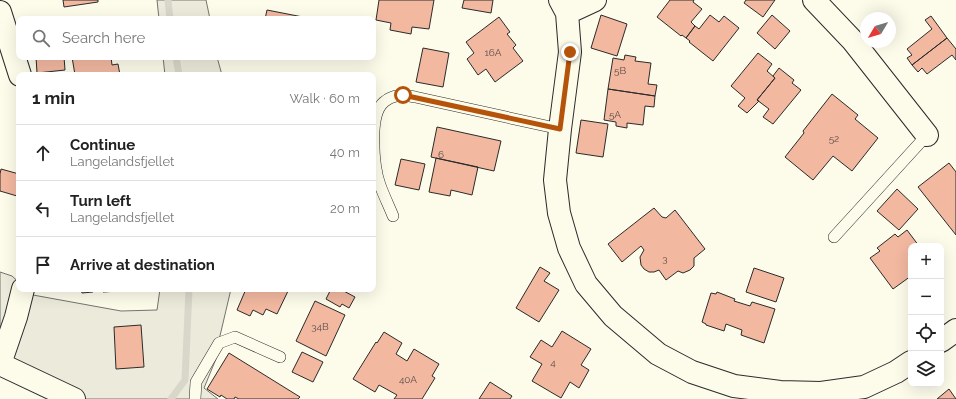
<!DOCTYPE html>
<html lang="en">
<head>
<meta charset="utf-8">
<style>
  body { margin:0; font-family:Raleway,sans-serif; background:#f6f6f6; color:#222 }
  .controls { position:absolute; right:12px; bottom:12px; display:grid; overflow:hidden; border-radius:8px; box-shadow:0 4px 16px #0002 }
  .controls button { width:36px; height:36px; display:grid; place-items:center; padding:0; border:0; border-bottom:1px solid #e0e0e0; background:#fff; color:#222; font:20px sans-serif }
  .compass { position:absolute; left:860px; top:12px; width:36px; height:36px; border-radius:50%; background:#fff; box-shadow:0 4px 16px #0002; rotate:232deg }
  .stop { position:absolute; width:12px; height:12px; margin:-9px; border:3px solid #b45309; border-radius:50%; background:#fff }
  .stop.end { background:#b45309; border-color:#fff; box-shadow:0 1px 4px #0008 }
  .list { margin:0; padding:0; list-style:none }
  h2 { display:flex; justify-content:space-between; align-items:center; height:52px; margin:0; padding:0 16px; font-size:17px }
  h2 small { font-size:13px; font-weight:400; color:#767676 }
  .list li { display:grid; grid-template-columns:26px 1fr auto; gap:12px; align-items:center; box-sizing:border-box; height:56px; padding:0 16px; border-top:1px solid #e0e0e0 }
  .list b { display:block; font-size:15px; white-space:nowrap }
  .list p { margin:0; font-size:13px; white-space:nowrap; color:#767676 }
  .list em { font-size:13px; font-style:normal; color:#767676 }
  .icon { flex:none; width:22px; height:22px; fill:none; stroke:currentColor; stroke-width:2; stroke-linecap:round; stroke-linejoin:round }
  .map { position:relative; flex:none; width:956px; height:399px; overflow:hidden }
  .search { position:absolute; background:#fff; box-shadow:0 4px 16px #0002; left:16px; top:16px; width:360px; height:44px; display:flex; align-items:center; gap:10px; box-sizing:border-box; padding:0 14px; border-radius:8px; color:#767676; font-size:15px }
  .panel { position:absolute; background:#fff; box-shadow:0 4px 16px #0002; left:16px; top:72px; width:360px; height:220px; border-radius:8px }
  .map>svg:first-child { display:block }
  .green { fill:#ecebdb; stroke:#74746e }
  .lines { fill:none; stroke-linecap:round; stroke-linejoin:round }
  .stream { stroke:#d8d7c9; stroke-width:7 }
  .building { fill:#f2b8a0; stroke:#2b2b2b }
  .lane-casing { stroke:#2b2b2b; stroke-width:12 }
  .street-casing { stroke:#2b2b2b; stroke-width:24 }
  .lane { stroke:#fdfbea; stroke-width:11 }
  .street { stroke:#fdfbea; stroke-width:22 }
  .route { stroke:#b45309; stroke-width:5 }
  .labels { text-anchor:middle; stroke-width:3; stroke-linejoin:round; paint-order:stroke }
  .number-label { font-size:10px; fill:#5d4e48 }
</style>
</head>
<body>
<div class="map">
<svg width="956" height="399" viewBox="0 0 956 399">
  <rect width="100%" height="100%" fill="#fdfbea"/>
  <path class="green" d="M157,0h49l4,19h-51z
    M163,57h54l5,18h-57z
    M0,272l12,4 21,19 88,16 36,-1 3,-21h71l-12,51 4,2 -19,46 14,11h-146l-72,-33z"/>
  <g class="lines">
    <path class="stream" d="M168,0l2,19
      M176,57l3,18
      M171,399l14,-19 4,-91"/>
  </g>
  <path class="building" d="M63,0h35v2l-34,5z
    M379,0h55l-5,29 -17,-2 -1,7 -21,-4 1,-7 -15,-3z
    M464,0h29l-2,13 -29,-5z
    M670,0h24l-1,2 9,7 -11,13 4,4 -9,12 -4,-3 -1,1 -24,-19z
    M746,0h29l-12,17 -19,-14z
    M267,10l46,9h-48z
    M601,15l26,9 -10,32 -26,-8z
    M710,15l9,7 5,-6 15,12 -26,33 -24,-19 1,-1 -4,-3 9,-12 4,3z
    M772,15l18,16 -15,18 -18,-16z
    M931,16l16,22 -35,27 -5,-7 5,-3 -5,-6 25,-20 -7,-9z
    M499,17l11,15 -3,2 9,11 -3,3 10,13 -28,21 -9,-13 -8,6 -11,-16 7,-6 -8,-11z
    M947,38l9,11v11l-4,-5 -25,19 -5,-6 -4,4 -6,-7z
    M423,48l26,5 -6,34 -27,-5z
    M758,53l14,11 -5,7 8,7 -18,22 2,1 -12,12 -9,-7 7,-8 -14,-12z
    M625,55l11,2 -1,4 16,2 -3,21 9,1 -2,11 -47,-7 5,-31 11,2z
    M36,57h28l1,13 -28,3z
    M72,57h39l1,8 6,-1 2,11h-45z
    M779,68l15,12 -2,3 9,7 -28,34 -10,-7 6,-8 -12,-9 18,-22 -2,-2z
    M608,89l47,7 -1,11 -9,-1 -2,19 -16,-2v5l-11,-2v-4l-12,-2z
    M832,94l26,21 -3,4 23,19 -26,33 -19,-15 -20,24 -28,-23 19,-24 -1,-2z
    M581,120l27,4 -5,33 -27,-4z
    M437,127l64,14 -7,30 -63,-14z
    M436,158l42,9 -6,28 -21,-5 -1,6 -21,-4z
    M401,159l24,5 -6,26 -24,-5z
    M949,163l7,9v63l-38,-48z
    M1,169l18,5v16l-2,6 -17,-5v-17z
    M897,189l21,20 -19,21 -22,-19z
    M654,208l8,9 4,1 9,-8 30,39 -11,9v8l-4,4 -7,3 -5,-2 -12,9 -7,-10 -5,2h-5l-5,-3 -3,-4 -1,-8 4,-7 -3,-4 -19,16 -14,-18z
    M907,230l12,16h-8v30l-18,13 -23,-31 10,-7 -3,-3 18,-14 3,3z
    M540,267l10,6 -6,8 15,9 -20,32 -23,-14z
    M754,268l30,10 -8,24 -30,-10z
    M61,289h31l1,3 -11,1 -1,-3h-20z
    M93,289h41v1l-31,2 -1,-2z
    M246,289h43l-12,25 -11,-5 -3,6 -10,-5 -3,6 -13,-6z
    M331,289h9l15,8 -6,11 -7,-4 -2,3 -14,-8z
    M717,292l18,7 -1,2 16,5 2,-4 23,7 -11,34 -23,-8 1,-5 -16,-6 -2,7 -18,-6v-1l-4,-2 9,-29 5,1z
    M315,301l30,14 -19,41 -30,-15z
    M141,325l3,42 -28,2 -2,-42z
    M562,331l29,18 -10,16 8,5 -10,18 -9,-6 -9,16 -29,-17 10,-17 -12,-7 11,-17 11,7z
    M384,332l18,11 -6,11 11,7 7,-12 25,15 -7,12 3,2 -13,21h-28l3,-4 -18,-10 -4,7 -22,-13 23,-37 1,1z
    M302,352l21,10 -10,20 -21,-10z
    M229,353l71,44 -2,2h-59l-4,-2 -1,2h-7l-6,-4 -1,2 -13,-8z
    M490,382l22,14 -2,3h-31z
    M949,389l7,10h-19z"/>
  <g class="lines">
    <defs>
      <path id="lane" d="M393,216c-4,-10 -9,-20 -13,-31 -6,-17 -12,-70 4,-83 9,-8 20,-7 31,-5l145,32
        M834,237l93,-102
        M195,399l1,-17 23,-39 16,-6 45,20"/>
      <path id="street" d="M560,0l7,13 3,39 -10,77 -5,51 4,33 10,35 17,36 27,32 45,38 34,18 42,14 46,6 41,1 43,-6 32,-15 15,-10
        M814,0l39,41 74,94
        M0,12l20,63
        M567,13l28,-13
        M23,289l-7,28 -16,47 74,35
        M941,341l15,-11"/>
    </defs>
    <use href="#lane" class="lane-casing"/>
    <use href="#street" class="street-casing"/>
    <use href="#lane" class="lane"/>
    <use href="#street" class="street"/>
  </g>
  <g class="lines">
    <path class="route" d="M403,95l157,34 10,-77"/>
  </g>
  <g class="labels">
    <g class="number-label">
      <text x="493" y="56">16A</text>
      <text x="620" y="74">5B</text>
      <text x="615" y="118">5A</text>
      <text x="834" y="142">52</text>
      <text x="441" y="158">6</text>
      <text x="665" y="262">3</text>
      <text x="320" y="330">34B</text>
      <text x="553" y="366">4</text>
      <text x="408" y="383">40A</text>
    </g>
  </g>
</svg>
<div class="controls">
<button>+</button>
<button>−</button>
<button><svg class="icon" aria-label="locate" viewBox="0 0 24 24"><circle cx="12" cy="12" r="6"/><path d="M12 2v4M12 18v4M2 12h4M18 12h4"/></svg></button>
<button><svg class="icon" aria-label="layers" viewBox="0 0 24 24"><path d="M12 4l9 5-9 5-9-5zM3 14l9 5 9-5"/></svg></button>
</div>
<svg class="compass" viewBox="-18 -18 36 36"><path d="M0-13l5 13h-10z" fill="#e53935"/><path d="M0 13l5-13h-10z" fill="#767676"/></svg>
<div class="stop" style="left:403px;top:95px"></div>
<div class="stop end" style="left:570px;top:52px"></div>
<div class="search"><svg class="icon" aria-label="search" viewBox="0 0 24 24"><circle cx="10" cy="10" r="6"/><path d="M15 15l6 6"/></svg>Search here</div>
<section class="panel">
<h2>1 min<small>Walk · 60 m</small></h2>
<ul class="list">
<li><svg class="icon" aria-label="ahead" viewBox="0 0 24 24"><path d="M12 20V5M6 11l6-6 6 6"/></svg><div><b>Continue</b><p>Langelandsfjellet</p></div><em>40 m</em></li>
<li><svg class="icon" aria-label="left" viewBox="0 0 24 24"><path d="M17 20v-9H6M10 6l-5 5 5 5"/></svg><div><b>Turn left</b><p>Langelandsfjellet</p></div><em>20 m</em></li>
<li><svg class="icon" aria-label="arrive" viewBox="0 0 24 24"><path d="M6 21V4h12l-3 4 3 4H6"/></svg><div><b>Arrive at destination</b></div></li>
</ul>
</section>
</div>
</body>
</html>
